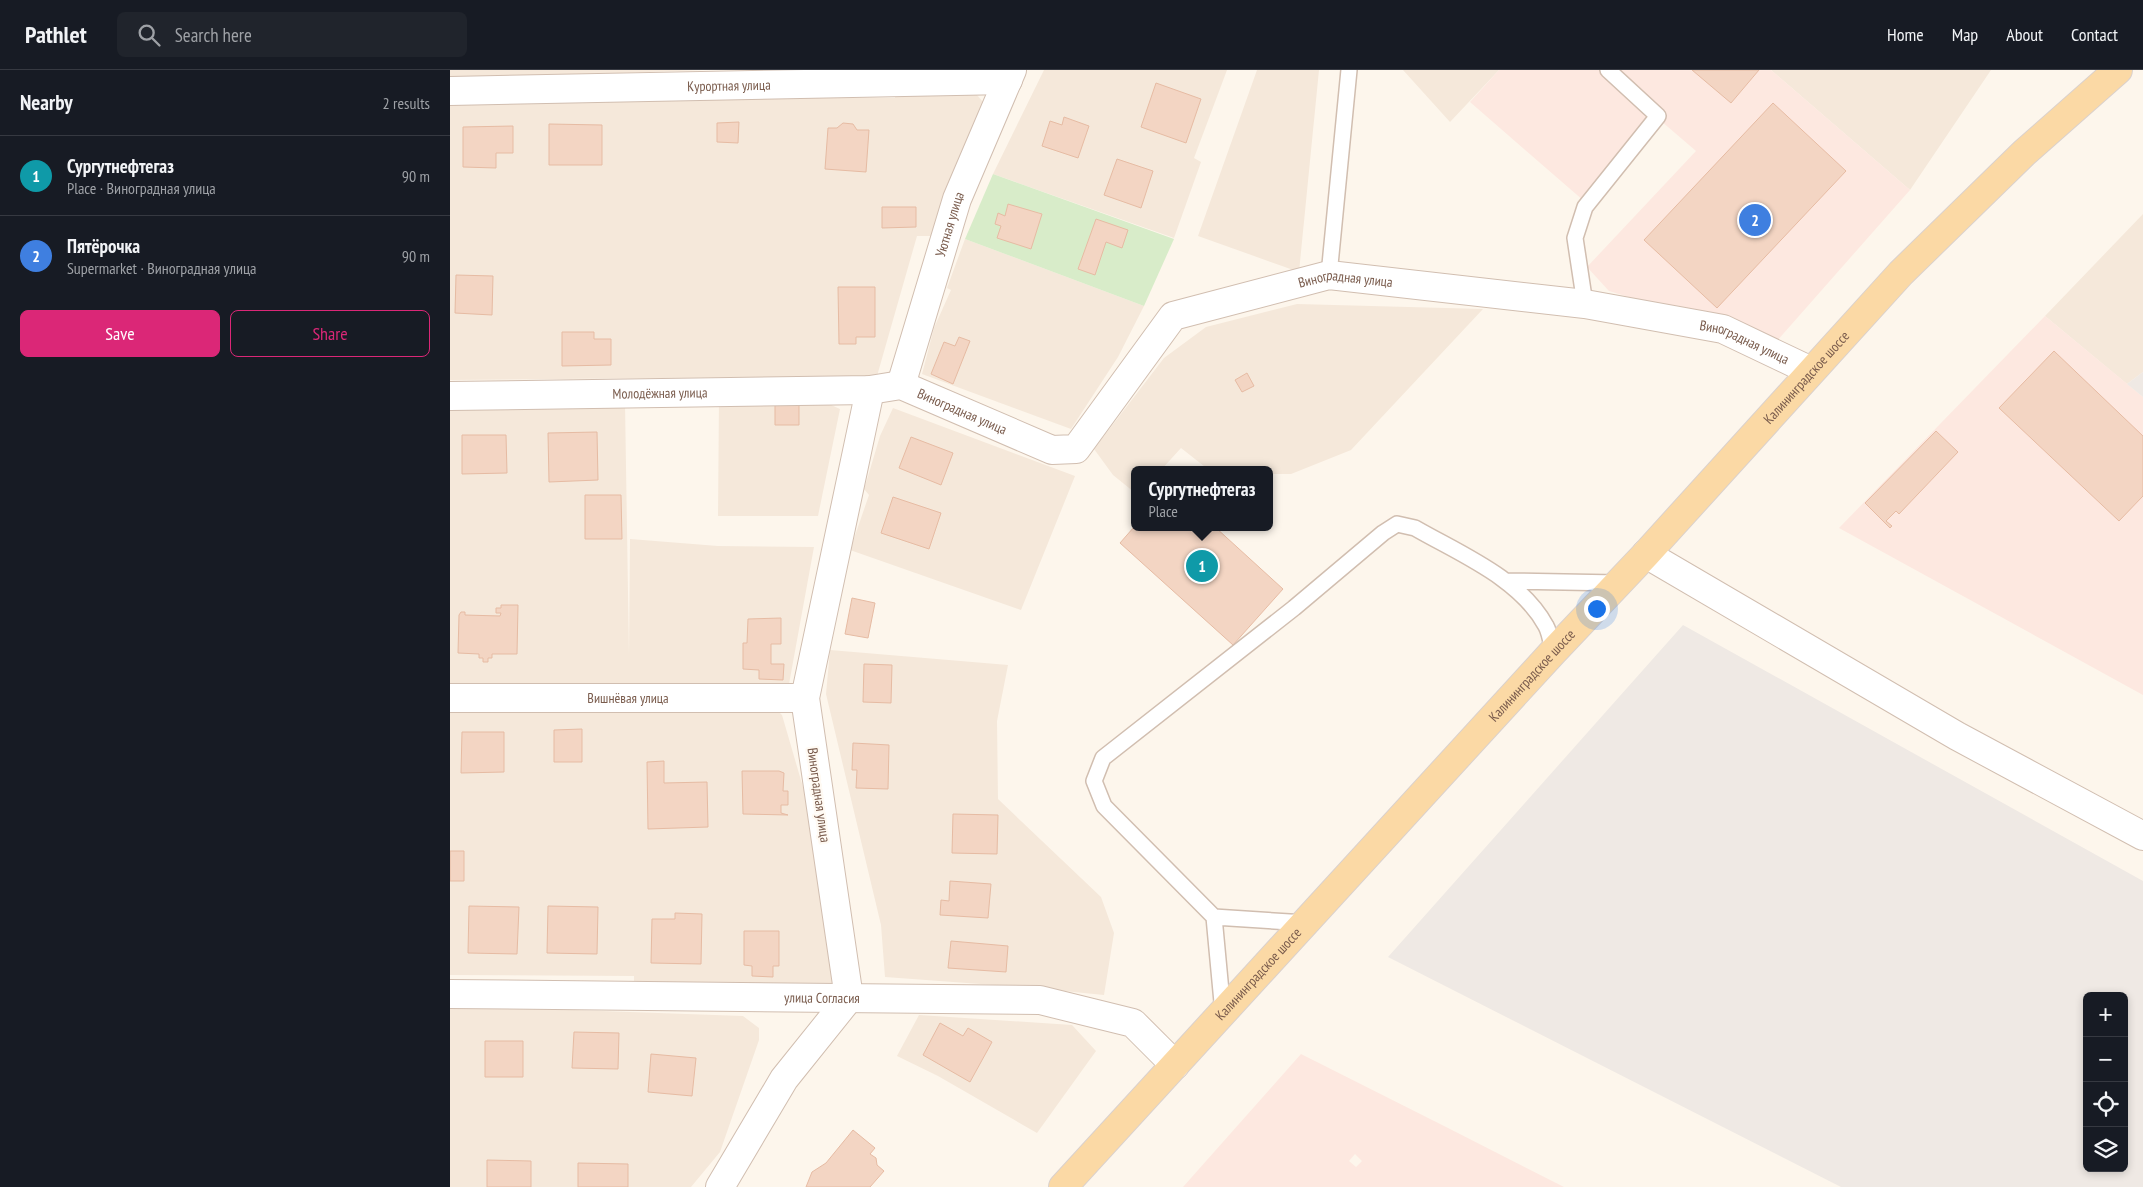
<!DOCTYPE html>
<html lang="en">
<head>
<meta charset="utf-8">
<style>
  body { margin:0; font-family:"PT Sans Narrow",sans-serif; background:#20242c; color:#f1f3f6 }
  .controls { position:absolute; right:15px; bottom:15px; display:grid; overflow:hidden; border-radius:8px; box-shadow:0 2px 8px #0003 }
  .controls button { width:45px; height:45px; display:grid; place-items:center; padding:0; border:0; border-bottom:1px solid #363941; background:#171b24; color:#f1f3f6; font:25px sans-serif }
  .you { position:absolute; left:1146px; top:538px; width:18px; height:18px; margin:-12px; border:4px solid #fff; border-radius:50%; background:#1a73e8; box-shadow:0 0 0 8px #1a73e833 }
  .badge { display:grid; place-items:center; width:32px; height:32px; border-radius:50%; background:#db2777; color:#fff; font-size:16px; font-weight:700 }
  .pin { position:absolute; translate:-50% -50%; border:2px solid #fff; box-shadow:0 1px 5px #0006 }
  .popup { position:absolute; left:681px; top:396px; width:142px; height:65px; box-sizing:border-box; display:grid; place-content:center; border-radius:8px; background:#171b24; filter:drop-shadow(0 1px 4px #0005); font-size:16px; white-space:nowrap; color:#9ea1a6 }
  .popup b { font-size:19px; color:#f1f3f6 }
  .popup::after { content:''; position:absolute; left:50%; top:100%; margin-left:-10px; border:10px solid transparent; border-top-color:#171b24 }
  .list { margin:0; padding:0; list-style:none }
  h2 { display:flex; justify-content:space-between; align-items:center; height:65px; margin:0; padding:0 20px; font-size:21px }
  h2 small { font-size:16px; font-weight:400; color:#9ea1a6 }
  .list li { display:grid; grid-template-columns:32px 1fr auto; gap:15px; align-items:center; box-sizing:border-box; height:80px; padding:0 20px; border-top:1px solid #363941 }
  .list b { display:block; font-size:19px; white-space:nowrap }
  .list p { margin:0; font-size:16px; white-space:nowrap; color:#9ea1a6 }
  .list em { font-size:16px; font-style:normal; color:#9ea1a6 }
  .actions { display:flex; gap:10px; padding:15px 20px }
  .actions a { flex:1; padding:11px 0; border:1px solid #db2777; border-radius:8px; text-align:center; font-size:18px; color:#db2777 }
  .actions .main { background:#db2777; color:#fff }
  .icon { flex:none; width:28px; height:28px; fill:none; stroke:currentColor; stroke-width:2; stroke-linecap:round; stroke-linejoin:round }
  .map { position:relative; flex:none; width:1693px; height:1117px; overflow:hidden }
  header { display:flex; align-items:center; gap:30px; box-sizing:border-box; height:70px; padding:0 25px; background:#171b24; border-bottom:1px solid #363941 }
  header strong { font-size:24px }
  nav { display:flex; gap:28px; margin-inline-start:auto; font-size:18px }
  .search { width:350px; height:45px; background:#20242c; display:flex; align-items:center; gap:12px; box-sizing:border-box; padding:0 18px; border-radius:8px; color:#9ea1a6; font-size:19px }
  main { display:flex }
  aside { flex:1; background:#171b24 }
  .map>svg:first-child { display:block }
  .residential { fill:#f5e8da }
  .commercial { fill:#fde8e0; fill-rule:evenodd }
  .industrial { fill:#efe9e4; fill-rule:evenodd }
  .green { fill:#d8ecc9 }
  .building { fill:#f3d5c3; stroke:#e6bba3 }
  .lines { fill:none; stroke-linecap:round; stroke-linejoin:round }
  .lane-casing { stroke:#d1beb0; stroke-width:18 }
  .street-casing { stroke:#d1beb0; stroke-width:30 }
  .primary-casing { stroke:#dad1cd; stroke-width:30 }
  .lane { stroke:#fff; stroke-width:15 }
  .street { stroke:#fff; stroke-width:28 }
  .primary { stroke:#fbd9a5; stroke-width:28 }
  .labels { text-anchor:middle; stroke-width:4.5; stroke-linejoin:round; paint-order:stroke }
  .street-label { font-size:14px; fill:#7a5c4d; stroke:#fffaf3 }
</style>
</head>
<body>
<header>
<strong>Pathlet</strong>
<div class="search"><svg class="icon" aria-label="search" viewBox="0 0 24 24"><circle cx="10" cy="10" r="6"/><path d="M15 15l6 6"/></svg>Search here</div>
<nav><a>Home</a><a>Map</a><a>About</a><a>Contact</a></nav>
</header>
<main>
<aside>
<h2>Nearby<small>2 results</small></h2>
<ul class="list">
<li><span class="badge" style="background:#0f9aa8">1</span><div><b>Сургутнефтегаз</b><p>Place · Виноградная улица</p></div><em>90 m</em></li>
<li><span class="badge" style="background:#3f7fe0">2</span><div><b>Пятёрочка</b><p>Supermarket · Виноградная улица</p></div><em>90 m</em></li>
</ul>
<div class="actions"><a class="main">Save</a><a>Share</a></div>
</aside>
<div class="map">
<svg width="1693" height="1117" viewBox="0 0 1693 1117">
  <rect width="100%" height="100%" fill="#fdf6ec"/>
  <path class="residential" d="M0,0h255l-173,6h-82z
    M594,0h183l-33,88 7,4 -27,76 -181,-64z
    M807,0h62l-20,202 -101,-36z
    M953,0h96l-49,52z
    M1321,0h220l-81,120z
    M511,21l16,4 6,7 -1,14 -47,120h-18l-40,140 -427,4v-277l356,-7v2h89v-2z
    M1693,144v158l-16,12 -82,-68z
    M515,169l179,67 -26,51 -47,72 -149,-55 12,-46 17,-38 -4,-2z
    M847,234l186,5 -132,141 -60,24h-21v-4h-61l-28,-22 -20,22h-27v22l-21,-17 -19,-26 70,-91 42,-31z
    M269,328l101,2 20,9 -22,107h-100z
    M175,333l4,252 1,-116 88,7 96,1 -25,137h-339v-275z
    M443,338l182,68 -54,134 -171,-60 19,-55 -5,-6 5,-16 11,-37z
    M380,580l178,15 -11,56 1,78 103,98 13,36 -10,62 -70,-7 -149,-11 -4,-52 -55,-231z
    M0,638l327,2 5,5 39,134 11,137 -198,2v-12l-184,-1z
    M0,939h95l198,7 16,12v12l-39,112 -29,35h-241z
    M469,945l153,10 24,26 -59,82 -99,-57 -41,-20z"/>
  <path class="commercial" d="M1049,0h272l139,120 -134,152 -167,-51 -22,-24 109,-116 -35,-30 -77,80 -114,-99z
    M1595,246l98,81v298l-304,-167z
    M851,984l149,75 114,58h-381zM905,1084l7,7 -6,6 -7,-6z"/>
  <path class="industrial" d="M1693,302v25l-16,-13z
    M1233,555l460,256v306h-302l-453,-230zM1637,926h37v172h-37z"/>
  <path class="green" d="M543,104l181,65 -30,67 -179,-67z"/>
  <path class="building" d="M1242,0h67l-28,33z
    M706,13l45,16 -15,44 -45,-16z
    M1323,33l73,68 -129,137 -73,-68z
    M614,47l25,9 -11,32 -36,-12 8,-25 12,4z
    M289,52l-1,21 -21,-1v-19z
    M393,53l10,1 4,6h12l-3,42 -41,-3 3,-41h9z
    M99,54l53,1v40h-53z
    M63,56v27h-17v15l-33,-1v-40z
    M667,89l36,12 -12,37 -37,-13z
    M558,134l34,10 -11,35 -34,-11 4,-12 -6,-2 3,-11 7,3z
    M432,137h34v20l-34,1z
    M646,149l32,11 -6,18 -16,-6 -11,33 -17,-6z
    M6,205l37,1 -1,39 -37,-2z
    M388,217h37v50h-19v7h-17z
    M112,262h32v7h17v26l-49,1z
    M509,267l11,4 -17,43 -22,-10 13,-32 11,4z
    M1604,281l89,85v60l-24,25 -120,-113z
    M797,303l7,13 -12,6 -7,-12z
    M325,331h24v24h-24z
    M1486,361l22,21 -59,62 -3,-3 -10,10 6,5 -2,2 -25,-25z
    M147,362l1,48 -49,2 -1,-49z
    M12,365h44l1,38 -45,1z
    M461,367l42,16 -12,32 -42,-17z
    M135,425h36l1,44h-37z
    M443,427l48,16 -12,36 -48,-16z
    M684,457h81l68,62 -50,56 -113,-102z
    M402,528l23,5 -7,35 -23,-4z
    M51,535h17l-1,49h-25v4h-4v4h-5v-4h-4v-4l-21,-1 1,-38 2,-3h4v3l35,1 1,-3h-5v-5h5z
    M331,548v26h-10v20h13l-1,16 -24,-1v-9l-16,-1v-26h4l1,-24z
    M414,594l28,1 -1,38 -28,-1z
    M132,659v33h-28v-32z
    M12,662h42v40l-43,1z
    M403,673l36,2 -1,44 -32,-1 1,-18h-5z
    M214,691v22l43,-1 1,45 -60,2 -1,-67z
    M292,701h37l5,2 -1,18h5v14h-7v8l7,2 -45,-1z
    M503,744l45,1 -1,39 -45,-1z
    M0,781h14v30h-14z
    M500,811l41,3 -3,34 -48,-3 1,-15 8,1z
    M19,836l50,1 -2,47 -49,-1z
    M98,836l50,1 -1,47 -50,-1z
    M225,843l27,1 -1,50 -50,-1 1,-44h23z
    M294,861h35v35h-6v11l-21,-1v-10l-8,-1z
    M501,871l57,5 -2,26 -58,-4z
    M490,953l23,13 5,-8 24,14 -22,40 -47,-27z
    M124,962l45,1 -1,36 -46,-1z
    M35,971h38v36h-38z
    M201,984l45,4 -4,38 -44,-4z
    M403,1060l22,18 -5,6 6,4 1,7 7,6 -14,16h-64l6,-15 14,-9z
    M37,1090l44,1v26h-44z
    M128,1093l50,1v23h-50z"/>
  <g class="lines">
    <defs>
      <path id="lane" d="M879,205l20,-205
        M1135,234l-10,-66 10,-31 73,-91 -50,-46
        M1057,511l111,2
        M764,847l92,6
        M773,943l-9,-96 -110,-111 -10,-25 9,-23 191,-150 89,-75 14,-9 18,4c45,26 105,50 131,98 4,7 5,17 7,26"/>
      <g id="street">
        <path id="s1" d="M0,21l558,-11"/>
        <path id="s2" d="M451,315l56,-186 55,-129"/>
        <path id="s3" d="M0,326l420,-6 31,-5 151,65 24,-1 97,-133 156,-41 256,29 138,25 88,42"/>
        <path d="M1196,484l311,182 186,100"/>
        <path id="s4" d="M0,628h355"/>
        <path id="s5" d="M0,924l590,6 93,23 42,42"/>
        <path d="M270,1117l64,-108 65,-81 -44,-300 65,-308"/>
      </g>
      <g id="primary">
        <path id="s6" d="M613,1117l490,-535 93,-98 255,-281 123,-120 94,-83"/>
      </g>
    </defs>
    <use href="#lane" class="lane-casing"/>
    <use href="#street" class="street-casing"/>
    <use href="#primary" class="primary-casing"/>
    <use href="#lane" class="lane"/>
    <use href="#street" class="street"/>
    <use href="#primary" class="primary"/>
  </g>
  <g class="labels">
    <g class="street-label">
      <text dy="5" stroke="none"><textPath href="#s1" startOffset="279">Курортная улица</textPath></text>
      <text dy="5" stroke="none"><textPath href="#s2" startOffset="168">Уютная улица</textPath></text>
      <text dy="5" stroke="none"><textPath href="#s3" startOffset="982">Виноградная улица</textPath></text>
      <text dy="5" stroke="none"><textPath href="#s3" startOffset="1388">Виноградная улица</textPath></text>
      <text dy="5" stroke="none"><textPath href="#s6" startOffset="1099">Калининградское шоссе</textPath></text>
      <text dy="5" stroke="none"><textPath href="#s3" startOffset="210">Молодёжная улица</textPath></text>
      <text dy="5" stroke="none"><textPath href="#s3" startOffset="518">Виноградная улица</textPath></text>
      <text dy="5" stroke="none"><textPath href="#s6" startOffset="694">Калининградское шоссе</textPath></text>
      <text dy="5" stroke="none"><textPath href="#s4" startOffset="178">Вишнёвая улица</textPath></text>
      <text transform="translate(369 725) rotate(82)" y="5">Виноградная улица</text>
      <text dy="5" stroke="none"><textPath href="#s6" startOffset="289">Калининградское шоссе</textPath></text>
      <text dy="5" stroke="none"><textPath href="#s5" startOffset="372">улица Согласия</textPath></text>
    </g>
  </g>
</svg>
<div class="controls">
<button>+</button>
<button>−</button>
<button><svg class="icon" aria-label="locate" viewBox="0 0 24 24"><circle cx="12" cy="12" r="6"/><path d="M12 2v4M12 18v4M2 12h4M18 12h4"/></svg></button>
<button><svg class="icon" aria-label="layers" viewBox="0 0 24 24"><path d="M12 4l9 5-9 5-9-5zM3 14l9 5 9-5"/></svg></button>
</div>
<div class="you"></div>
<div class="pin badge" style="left:752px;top:496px;background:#0f9aa8">1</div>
<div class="popup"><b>Сургутнефтегаз</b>Place</div>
<div class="pin badge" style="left:1305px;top:150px;background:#3f7fe0">2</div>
</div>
</main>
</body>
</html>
